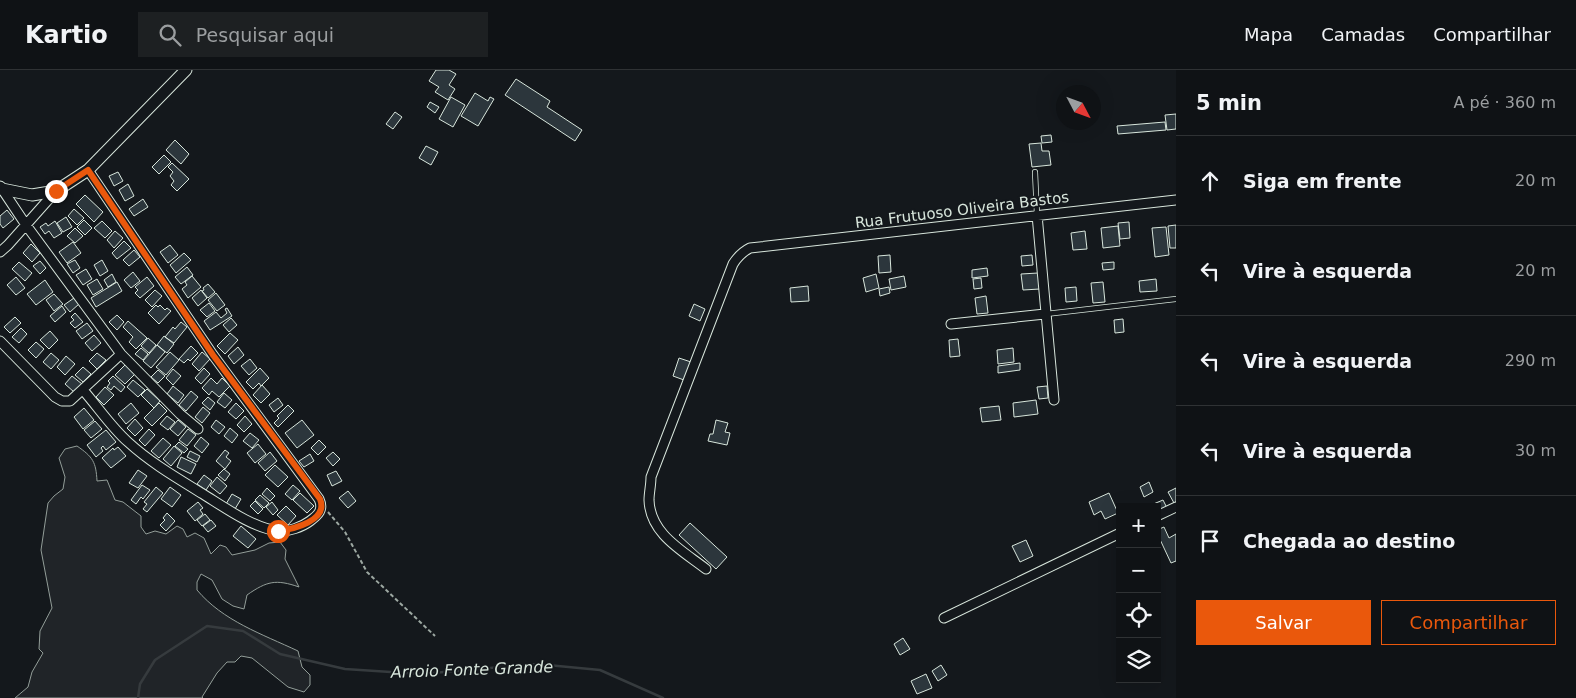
<!DOCTYPE html>
<html lang="pt">
<head>
<meta charset="utf-8">
<style>
  body { margin:0; font-family:"DejaVu Sans",sans-serif; background:#1d2022; color:#f1f3f6 }
  .controls { position:absolute; right:15px; bottom:15px; display:grid; overflow:hidden; border-radius:0px; box-shadow:0 5px 20px #0002 }
  .controls button { width:45px; height:45px; display:grid; place-items:center; padding:0; border:0; border-bottom:1px solid #2f3234; background:#0f1215; color:#f1f3f6; font:25px sans-serif }
  .compass { position:absolute; left:1056px; top:15px; width:45px; height:45px; border-radius:50%; background:#0f1215; box-shadow:0 5px 20px #0002; rotate:131deg }
  .stop { position:absolute; width:15px; height:15px; margin:-11px; border:4px solid #ea580c; border-radius:50%; background:#fff }
  .stop.end { background:#ea580c; border-color:#fff; box-shadow:0 1px 5px #0008 }
  .list { margin:0; padding:0; list-style:none }
  h2 { display:flex; justify-content:space-between; align-items:center; height:65px; margin:0; padding:0 20px; font-size:21px }
  h2 small { font-size:16px; font-weight:400; color:#9b9ea0 }
  .list li { display:grid; grid-template-columns:32px 1fr auto; gap:15px; align-items:center; box-sizing:border-box; height:90px; padding:0 20px; border-top:1px solid #2f3234 }
  .list b { display:block; font-size:19px; white-space:nowrap }
  .list em { font-size:16px; font-style:normal; color:#9b9ea0 }
  .actions { display:flex; gap:10px; padding:15px 20px }
  .actions a { flex:1; padding:11px 0; border:1px solid #ea580c; border-radius:0px; text-align:center; font-size:18px; color:#ea580c }
  .actions .main { background:#ea580c; color:#fff }
  .icon { flex:none; width:28px; height:28px; fill:none; stroke:currentColor; stroke-width:2; stroke-linecap:round; stroke-linejoin:round }
  .map { position:relative; flex:none; width:1176px; height:628px; overflow:hidden }
  header { display:flex; align-items:center; gap:30px; box-sizing:border-box; height:70px; padding:0 25px; background:#0f1215; border-bottom:1px solid #2f3234 }
  header strong { font-size:24px }
  nav { display:flex; gap:28px; margin-inline-start:auto; font-size:18px }
  .search { width:350px; height:45px; background:#1d2022; display:flex; align-items:center; gap:12px; box-sizing:border-box; padding:0 18px; border-radius:0px; color:#9b9ea0; font-size:19px }
  main { display:flex }
  aside { flex:1; background:#0f1215 }
  .map>svg:first-child { display:block }
  .green { fill:#202428; stroke:#939e99 }
  .lines { fill:none; stroke-linecap:round; stroke-linejoin:round }
  .stream { stroke:#363b3e; stroke-width:2.5 }
  .building { fill:#2c363c; stroke:#d8e6dc }
  .lane-casing { stroke:#d8e6dc; stroke-width:6 }
  .street-casing { stroke:#d8e6dc; stroke-width:11 }
  .secondary-casing { stroke:#d8e6dc; stroke-width:13 }
  .path { stroke:#9da8a2; stroke-width:2; stroke-dasharray:4 2.5; stroke-linecap:butt }
  .lane { stroke:#14181c; stroke-width:4.5 }
  .street { stroke:#14181c; stroke-width:9 }
  .secondary { stroke:#14181c; stroke-width:11 }
  .route { stroke:#ea580c; stroke-width:6 }
  .labels { text-anchor:middle; stroke-width:4; stroke-linejoin:round; paint-order:stroke }
  .street-label { font-size:15px; fill:#d8e6dc; stroke:#14181c }
  .water-label { font-size:16px; font-style:italic; fill:#d8e6dc; stroke:#14181c }
</style>
</head>
<body>
<header>
<strong>Kartio</strong>
<div class="search"><svg class="icon" aria-label="search" viewBox="0 0 24 24"><circle cx="10" cy="10" r="6"/><path d="M15 15l6 6"/></svg>Pesquisar aqui</div>
<nav><a>Mapa</a><a>Camadas</a><a>Compartilhar</a></nav>
</header>
<main>
<div class="map">
<svg width="1176" height="628" viewBox="0 0 1176 628">
  <rect width="100%" height="100%" fill="#14181c"/>
  <path class="green" d="M77,376c16,11 19,16 20,35l10,-1 8,20 8,2 18,14v11l5,7 9,-3 11,3 11,-8 6,3 4,8 8,-4 9,5 7,16 9,-9 6,2 6,8 23,-5 14,-7 11,-1 6,8 -1,9 14,28c-23,-8 -32,-6 -52,8l-3,14 -11,-3 -11,-7 -10,-19 -11,-6 -4,8v8c26,31 65,44 101,61l4,16 8,8v10l-6,7 -16,-5 -36,-29 -11,-2 -6,6h-8l-10,11 -15,24 1,1h-188l13,-11 4,-15 11,-19 -4,-4 1,-18 12,-23 -11,-58 7,-47 6,-7 9,-7 2,-12 -6,-19 6,-9z"/>
  <g class="lines">
    <path class="stream" d="M138,628l2,-14 15,-24 52,-34 36,5 37,23 65,15 76,5 116,-10 63,6 63,28"/>
  </g>
  <path class="building" d="M436,0h13l7,4 -7,11 6,4 -7,11 -13,-8 4,-5 -10,-6z
    M516,9l34,22 -3,6 35,23 -7,11 -70,-46z
    M475,23l13,8 2,-4 4,2 -16,27 -17,-10z
    M451,27l14,8 -12,22 -14,-8z
    M430,32l9,5 -4,6 -8,-6z
    M395,42l7,5 -9,12 -7,-5z
    M1176,44v15l-9,1 -2,-15z
    M1165,52l1,8 -48,4 -1,-8z
    M1051,65l1,7 -10,1 -1,-7z
    M175,70l14,14 -8,10 -15,-14z
    M1041,73l1,8h7l2,14 -19,2 -3,-23z
    M426,76l12,6 -7,13 -12,-7z
    M164,85l7,7 -12,12 -7,-7z
    M172,93l17,16 -12,12 -6,-6 3,-4 -4,-5 3,-4 -5,-5z
    M118,102l5,9 -9,5 -5,-10z
    M128,114l6,12 -9,5 -6,-11z
    M85,125l18,17 -9,10 -18,-18z
    M143,129l5,8 -14,9 -5,-7z
    M74,139l10,9 -7,7 -9,-9z
    M7,140l7,9 -11,9 -3,-4v-8z
    M66,147l6,10 -9,5 -6,-9z
    M84,150l8,8 -7,7 -8,-8z
    M55,151l7,12 -8,5 -5,-7 -4,3 -5,-7 6,-4 2,3z
    M102,151l10,10 -7,7 -11,-10z
    M1129,152l1,16 -10,1 -2,-16z
    M1176,155v23h-6l-2,-22z
    M1118,156l2,20 -17,2 -2,-20z
    M1166,157l3,28 -14,2 -3,-29z
    M75,158l8,8 -8,7 -8,-7z
    M115,161l8,7 -9,10 -7,-8z
    M1085,161l2,18 -14,1 -2,-17z
    M124,171l7,7 -14,11 -5,-6z
    M73,172l8,11 -14,10 -8,-11z
    M31,174l9,9 -8,9 -9,-9z
    M170,175l8,10 -10,8 -8,-11z
    M134,180l6,7 -11,9 -6,-6z
    M184,183l7,7 -15,13 -6,-8z
    M890,185l1,17 -12,1 -1,-17z
    M1032,185l1,10 -11,1 -1,-10z
    M75,190l5,8 -7,5 -6,-9z
    M102,190l6,11 -8,5 -6,-11z
    M40,191l6,7 -6,6 -7,-8z
    M19,192l13,11 -7,8 -13,-12z
    M1114,192v7l-11,1 -1,-7z
    M187,197l6,8 -12,9 -6,-7z
    M987,198l1,8 -16,2v-8z
    M86,199l6,10 -9,6 -7,-10z
    M133,202l7,9 -9,7 -7,-8z
    M1038,203l2,16 -17,1 -2,-16z
    M112,204l4,8 -8,5 -4,-7z
    M876,204l3,14 -13,4 -3,-14z
    M192,206l9,11 -13,11 -6,-9 5,-4 -2,-3z
    M904,206l2,11 -15,3 -2,-11z
    M16,207l9,11 -9,7 -9,-10z
    M147,207l7,9 -14,12 -5,-5 3,-3 -3,-3z
    M981,208l1,10 -8,1 -1,-10z
    M97,209l6,10 -10,6 -6,-10z
    M1156,209l1,12 -17,1 -1,-11z
    M45,210l8,12 -17,13 -9,-11z
    M117,212l5,9 -26,16 -5,-9z
    M1103,212l2,20 -12,1 -2,-20z
    M208,214l7,8 -7,6 -6,-7 2,-1 -1,-2z
    M808,216l1,15 -18,1 -1,-14z
    M889,217l1,6 -10,3 -1,-7z
    M1076,217l1,14 -11,1 -1,-14z
    M155,220l7,6 -10,11 -7,-7z
    M201,220l6,8 -9,8 -6,-8z
    M216,223l9,12 -8,6 -9,-11z
    M54,224l9,10 -9,7 -8,-11z
    M986,226l2,17 -11,1 -2,-16z
    M74,228l5,6 -9,8 -6,-7z
    M209,233l6,8 -8,6 -7,-7z
    M694,234l11,5 -5,12 -11,-5z
    M156,235l2,2 2,-2 5,5 2,-2 4,3 -12,13 -11,-11z
    M62,236l4,6 -11,10 -5,-6z
    M227,238l5,8 -22,14 -6,-9 12,-9 5,6 6,-5 -2,-4z
    M75,243l8,9 -8,6 -5,-5 4,-3 -3,-3z
    M117,245l7,7 -7,8 -8,-8z
    M15,247l6,6 -11,10 -6,-6z
    M231,248l6,7 -8,7 -6,-7z
    M1123,249l1,13 -9,1 -1,-13z
    M128,251l19,17 -11,11 -7,-7 4,-5 -10,-10z
    M181,252l6,5 -13,16 -9,-6 8,-10 2,2z
    M87,253l6,8 -11,8 -6,-8z
    M21,258l6,6 -8,9 -7,-6z
    M50,261l8,9 -9,9 -9,-9z
    M230,263l8,7 -13,14 -8,-8z
    M94,265l7,8 -9,8 -7,-8z
    M164,266l10,8 -7,9 -10,-8z
    M148,268l8,7 -7,8 -8,-7z
    M958,269l2,17 -10,1 -1,-17z
    M36,272l8,7 -8,9 -8,-8z
    M157,275l8,7 -14,16 -8,-7z
    M191,276l7,7 -8,8 -2,-2 -4,4 -5,-4z
    M238,277l6,8 -10,9 -6,-8z
    M141,278l7,6 -5,6 -8,-6z
    M1013,278l1,14 -16,2 -1,-14z
    M170,282l9,8 -13,15 -10,-8z
    M202,282l8,7 -11,12 -7,-7z
    M51,283l8,7 -8,9 -8,-7z
    M97,283l9,7 -9,9 -8,-8z
    M66,286l9,8 -10,11 -8,-8z
    M679,288l12,4 -7,18 -11,-4z
    M250,289l7,9 -8,7 -8,-9z
    M1020,293v7l-22,3v-7z
    M126,294l10,9 -11,11 -10,-9z
    M83,297l8,7 -8,8 -8,-7z
    M204,298l6,6 -9,10 -6,-6z
    M260,298l9,10 -8,8 -2,-3 -6,6 -7,-7z
    M173,299l8,7 -8,9 -7,-7z
    M158,300l7,6 -7,7 -7,-6z
    M72,306l10,8 -8,8 -9,-8z
    M113,306l12,11 -4,5 -7,-6 -3,4 -4,-3 3,-4 -2,-2z
    M211,308l6,6 5,-6 8,8 -11,11 -7,-6 -3,4 -7,-7z
    M133,310l12,10 -7,7 -11,-10z
    M262,315l8,9 -9,9 -8,-8z
    M173,316l11,9 -6,8 -11,-9z
    M1047,316l1,12 -9,1 -2,-12z
    M105,317l9,8 -10,10 -8,-8z
    M147,319l13,12 -6,7 -13,-13z
    M191,321l7,6 -12,14 -7,-6z
    M224,323l8,7 -7,8 -8,-6z
    M208,327l7,6 -5,7 -8,-7z
    M278,328l5,7 -9,7 -5,-7z
    M1036,330l2,14 -24,3 -1,-14z
    M131,333l8,10 -13,11 -8,-10z
    M159,333l8,8 -15,15 -8,-8z
    M236,333l8,8 -8,8 -8,-7z
    M288,335l6,6 -16,16 -4,-4 5,-5 -2,-2z
    M999,336l2,14 -19,2 -2,-14z
    M203,337l7,6 -8,10 -7,-6z
    M84,338l10,12 -11,9 -9,-12z
    M167,346l8,6 -7,8 -8,-6z
    M245,346l7,8 -8,8 -7,-7z
    M135,349l8,9 -8,8 -8,-8z
    M178,350l8,7 -8,9 -8,-7z
    M216,350l9,7 -6,7 -8,-7z
    M302,350l12,15 -17,13 -12,-15z
    M716,350l12,3 -3,9 5,1 -3,12 -19,-4 2,-7h3z
    M95,351l7,8 -11,9 -7,-8z
    M230,358l8,7 -6,8 -8,-7z
    M149,359l6,6 -10,11 -6,-6z
    M188,359l8,6 -9,11 -8,-6z
    M106,360l10,12 -10,8 -3,-4 -2,2 2,3 -7,6 -9,-12z
    M250,363l9,7 -7,8 -9,-7z
    M201,367l8,7 -7,9 -8,-7z
    M163,368l8,7 -12,13 -8,-7z
    M319,370l7,7 -8,8 -7,-7z
    M179,372l9,7 -4,4 -9,-7z
    M258,374l8,10 -11,9 -8,-10z
    M174,376l8,7 -11,13 -8,-7z
    M118,377l8,9 -15,12 -9,-10 11,-10 1,2z
    M225,380l4,3 -3,4 5,4 -6,8 -9,-8z
    M190,381l10,5 -3,6 -10,-5z
    M270,382l7,9 -12,10 -7,-8z
    M333,382l7,7 -7,7 -7,-8z
    M310,384l4,7 -10,6 -5,-6z
    M181,387l15,7 -5,10 -14,-7z
    M275,395l13,12 -10,10 -13,-12z
    M224,399l6,5 -5,7 -7,-6z
    M138,400l9,6 -9,12 -9,-5z
    M336,401l6,10 -10,5 -5,-11z
    M204,405l8,6 -6,9 -9,-6z
    M217,407l10,9 -7,8 -10,-8z
    M1149,412l4,10 -9,5 -4,-10z
    M142,415l8,5 -7,9 -2,-2 -5,7 -5,-4z
    M293,415l7,6 -8,9 -7,-6z
    M156,417l7,6 -16,19 -4,-3 4,-5 -3,-2z
    M170,417l11,8 -9,12 -11,-8z
    M267,418l8,8 -5,5 -8,-7z
    M1176,418v14l-2,1 -6,-11z
    M348,421l8,10 -8,7 -9,-10z
    M300,423l14,13 -7,7 -14,-13z
    M1109,423l9,20 -13,6 -4,-8 -7,4 -5,-13z
    M232,424l9,5 -6,10 -9,-5z
    M260,425l9,8 -5,5 -9,-8z
    M1163,430l4,8 -10,5v-6h-5l-1,-2z
    M255,431l8,8 -5,5 -8,-8z
    M198,432l5,6 -3,2 3,4 -8,7 -8,-10z
    M272,432l6,8 -5,5 -7,-8z
    M286,436l10,10 -8,9 -11,-10z
    M167,443l8,8 -9,10 -6,-6 5,-5 -2,-2z
    M205,444l5,6 -8,6 -5,-6z
    M211,450l5,6 -8,6 -5,-6z
    M690,453l37,34 -11,12 -37,-34z
    M241,456l15,13 -8,9 -15,-12z
    M1164,457l5,11 7,-4v27l-5,2 -14,-30v-3z
    M1026,470l7,16 -13,6 -8,-16z
    M903,568l7,11 -10,6 -6,-11z
    M941,595l6,10 -9,6 -6,-10z
    M926,604l6,14 -15,6 -6,-13z"/>
  <g class="lines">
    <defs>
      <path id="lane" d="M1035,102l2,43
        M1046,244l130,-15"/>
      <path id="street" d="M2,119l24,36 95,129 59,60 18,15
        M1037,145l17,185
        M0,182l8,-7 48,-54
        M951,254l94,-10
        M0,271l55,56 7,4h8l51,-47
        M83,320c15,17 28,37 45,52 23,21 49,36 75,52 21,13 50,34 75,37 10,1 24,-4 32,-10 8,-6 14,-11 9,-22l-106,-144 -125,-185
        M1157,446l19,-9
        M706,499c-23,-18 -56,-35 -57,-69 0,-7 2,-15 2,-23l82,-213c5,-8 9,-12 17,-16l426,-48
        M944,548l176,-85"/>
      <path id="secondary" d="M0,117l2,2 30,6 24,-4 32,-21 98,-100"/>
    </defs>
    <use href="#lane" class="lane-casing"/>
    <use href="#street" class="street-casing"/>
    <use href="#secondary" class="secondary-casing"/>
    <path class="path" d="M328,442l17,20 22,40 68,64"/>
    <use href="#lane" class="lane"/>
    <use href="#street" class="street"/>
    <use href="#secondary" class="secondary"/>
  </g>
  <g class="lines">
    <path class="route" d="M56,121l32,-21 125,185 107,144c9,22 -27,30 -42,32"/>
  </g>
  <g class="labels">
    <g class="street-label">
      <text transform="translate(962 140) rotate(-7)" y="5">Rua Frutuoso Oliveira Bastos</text>
    </g>
    <g class="water-label">
      <text transform="translate(472 599) rotate(-2)" y="6">Arroio Fonte Grande</text>
    </g>
  </g>
</svg>
<div class="controls">
<button>+</button>
<button>−</button>
<button><svg class="icon" aria-label="locate" viewBox="0 0 24 24"><circle cx="12" cy="12" r="6"/><path d="M12 2v4M12 18v4M2 12h4M18 12h4"/></svg></button>
<button><svg class="icon" aria-label="layers" viewBox="0 0 24 24"><path d="M12 4l9 5-9 5-9-5zM3 14l9 5 9-5"/></svg></button>
</div>
<svg class="compass" viewBox="-18 -18 36 36"><path d="M0-13l5 13h-10z" fill="#e53935"/><path d="M0 13l5-13h-10z" fill="#9b9ea0"/></svg>
<div class="stop" style="left:278px;top:461px"></div>
<div class="stop end" style="left:56px;top:121px"></div>
</div>
<aside>
<h2>5 min<small>A pé · 360 m</small></h2>
<ul class="list">
<li><svg class="icon" aria-label="ahead" viewBox="0 0 24 24"><path d="M12 20V5M6 11l6-6 6 6"/></svg><div><b>Siga em frente</b></div><em>20 m</em></li>
<li><svg class="icon" aria-label="left" viewBox="0 0 24 24"><path d="M17 20v-9H6M10 6l-5 5 5 5"/></svg><div><b>Vire à esquerda</b></div><em>20 m</em></li>
<li><svg class="icon" aria-label="left" viewBox="0 0 24 24"><path d="M17 20v-9H6M10 6l-5 5 5 5"/></svg><div><b>Vire à esquerda</b></div><em>290 m</em></li>
<li><svg class="icon" aria-label="left" viewBox="0 0 24 24"><path d="M17 20v-9H6M10 6l-5 5 5 5"/></svg><div><b>Vire à esquerda</b></div><em>30 m</em></li>
<li><svg class="icon" aria-label="arrive" viewBox="0 0 24 24"><path d="M6 21V4h12l-3 4 3 4H6"/></svg><div><b>Chegada ao destino</b></div></li>
</ul>
<div class="actions"><a class="main">Salvar</a><a>Compartilhar</a></div>
</aside>
</main>
</body>
</html>
